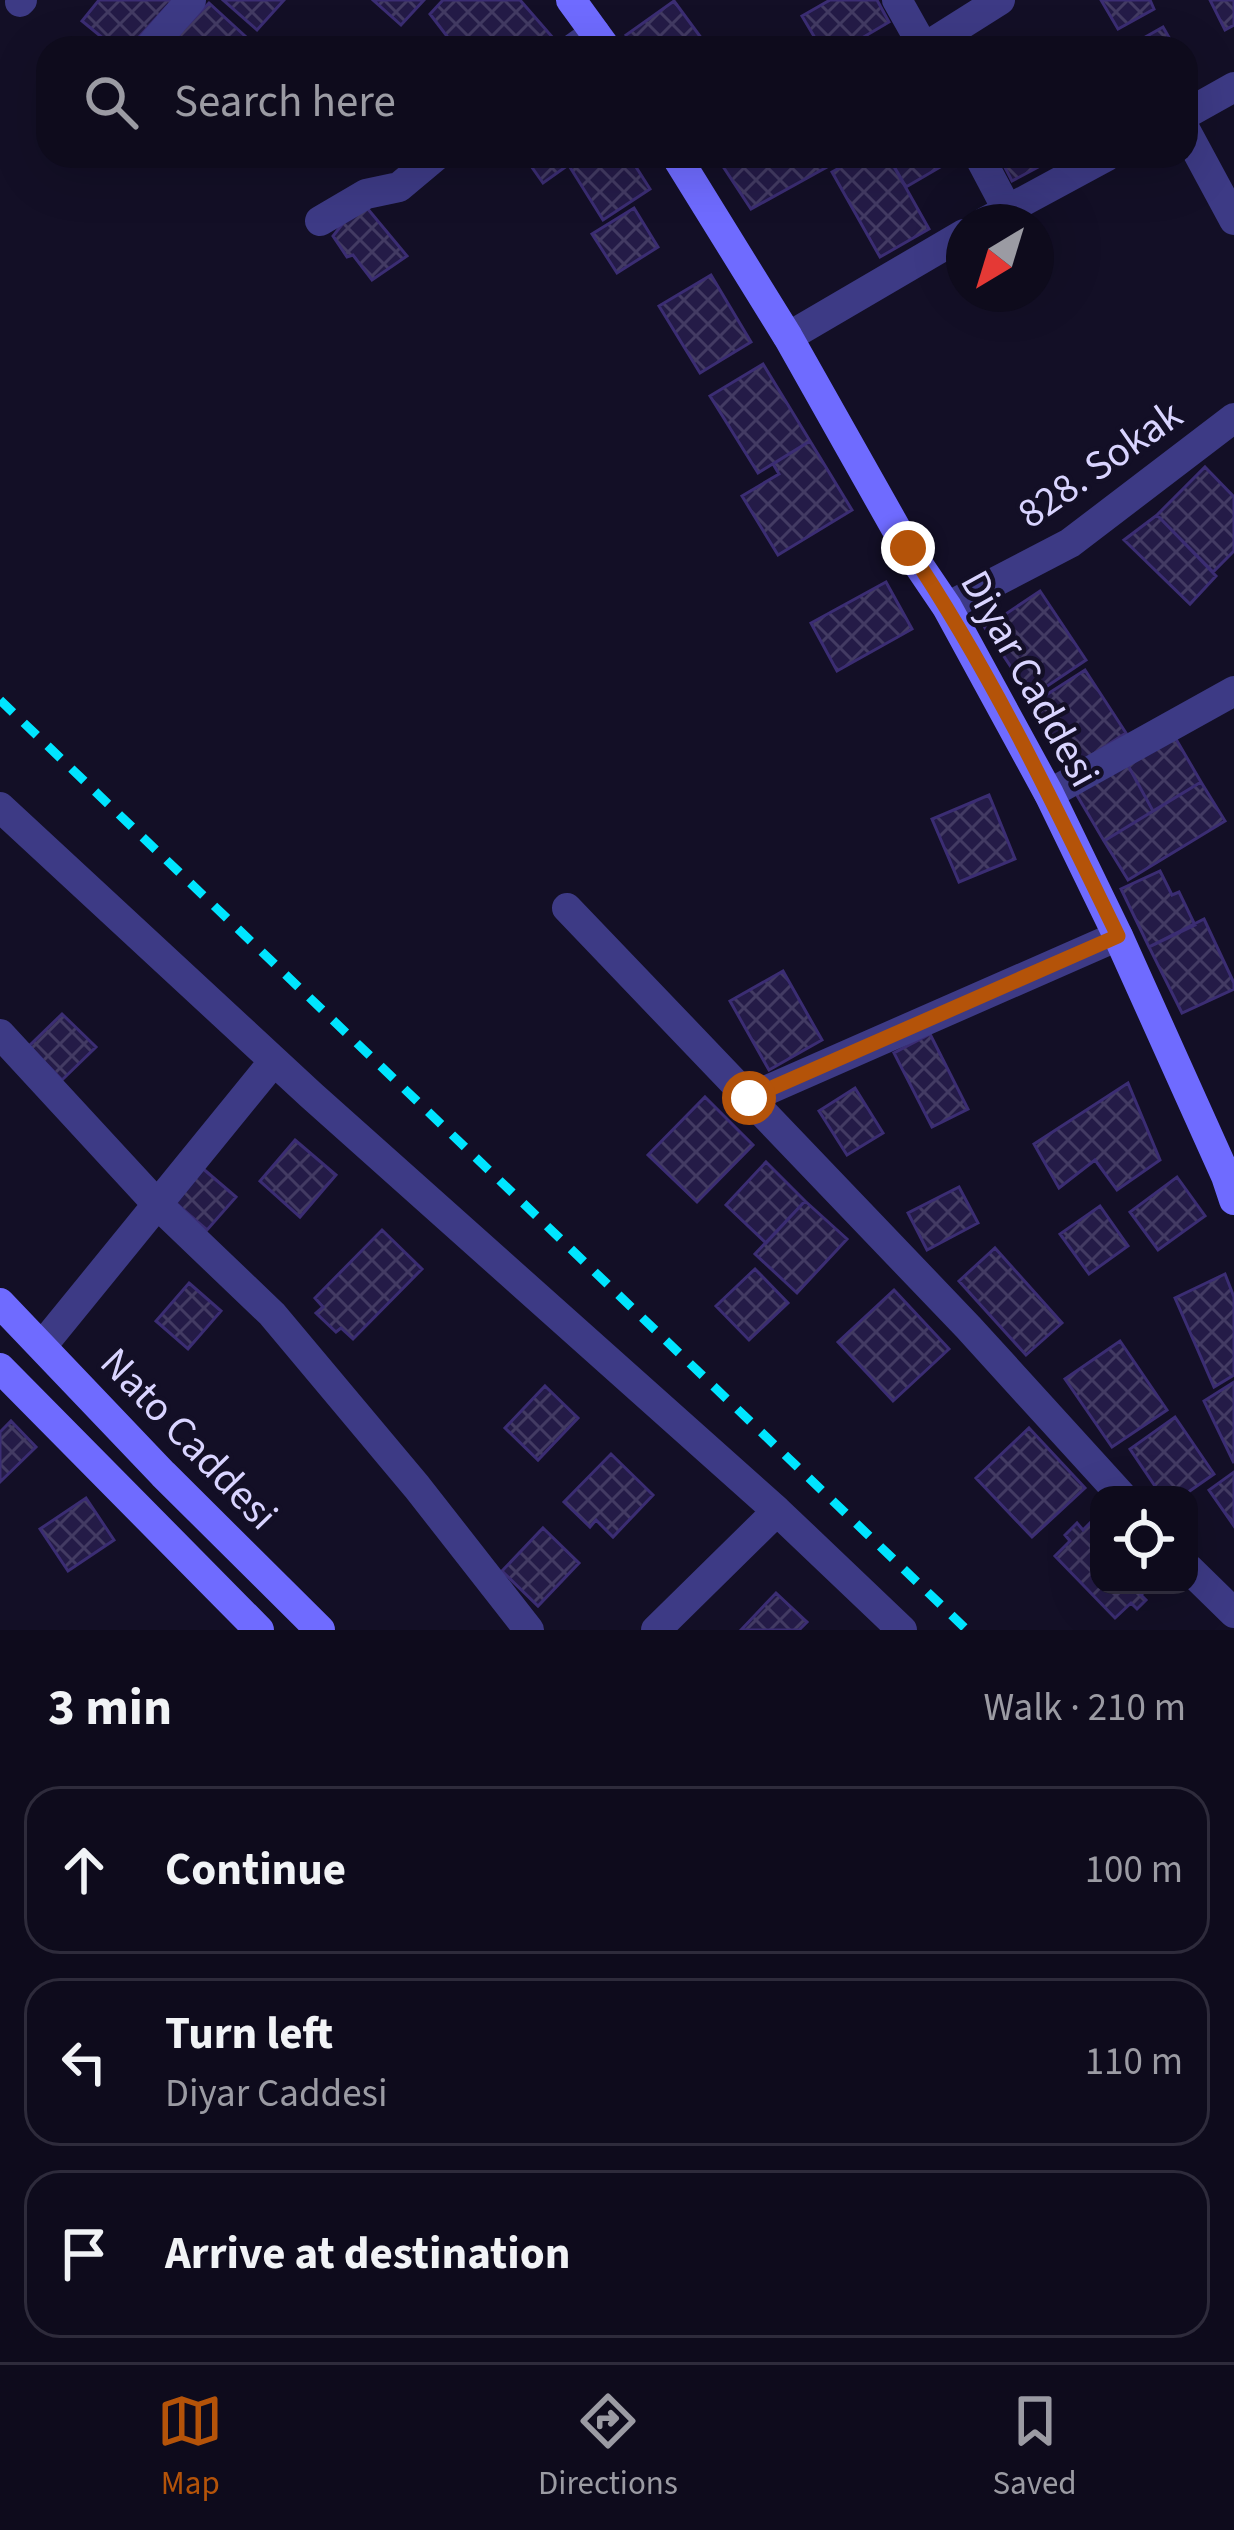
<!DOCTYPE html>
<html lang="en">
<head>
<meta charset="utf-8">
<style>
  body { margin:0; font-family:"Source Sans 3",sans-serif; background:#171425; color:#f1f3f6 }
  .controls { position:absolute; right:36px; bottom:36px; display:grid; overflow:hidden; border-radius:24px; box-shadow:0 12px 48px #0002 }
  .controls button { width:108px; height:108px; display:grid; place-items:center; padding:0; border:0; border-bottom:3px solid #2e2b3b; background:#0e0b1c; color:#f1f3f6; font:60px sans-serif }
  .compass { position:absolute; left:946px; top:204px; width:108px; height:108px; border-radius:50%; background:#0e0b1c; box-shadow:0 12px 48px #0002; rotate:218deg }
  .stop { position:absolute; width:36px; height:36px; margin:-27px; border:9px solid #b45309; border-radius:50%; background:#fff }
  .stop.end { background:#b45309; border-color:#fff; box-shadow:0 3px 12px #0008 }
  .list { margin:0; padding:0; list-style:none }
  h2 { display:flex; justify-content:space-between; align-items:center; height:156px; margin:0; padding:0 48px; font-size:51px }
  h2 small { font-size:39px; font-weight:400; color:#9b9ba3 }
  .list li { display:grid; grid-template-columns:78px 1fr auto; gap:36px; align-items:center; box-sizing:border-box; height:168px; margin:0 24px 24px; padding:0 24px; border:3px solid #2e2b3b; border-radius:36px }
  .list b { display:block; font-size:45px; white-space:nowrap }
  .list p { margin:0; font-size:39px; white-space:nowrap; color:#9b9ba3 }
  .list em { font-size:39px; font-style:normal; color:#9b9ba3 }
  .icon { flex:none; width:66px; height:66px; fill:none; stroke:currentColor; stroke-width:2; stroke-linecap:round; stroke-linejoin:round }
  .map { position:relative; flex:none; width:1234px; height:1630px; overflow:hidden }
  .search { position:absolute; background:#0e0b1c; box-shadow:0 12px 48px #0002; left:36px; right:36px; top:36px; height:132px; display:flex; align-items:center; gap:30px; box-sizing:border-box; padding:0 42px; border-radius:36px; color:#9b9ba3; font-size:45px }
  .sheet { height:732px; background:#0e0b1c }
  nav { display:flex; justify-content:space-around; align-items:center; box-sizing:border-box; height:168px; border-top:3px solid #2e2b3b; background:#0e0b1c; font-size:33px; color:#9b9ba3 }
  nav a { display:grid; justify-items:center; gap:6px }
  nav .on { color:#b45309 }
  .map>svg:first-child { display:block }
  .building { fill:url(#building-cross-hatch); stroke:#3b2d73; stroke-width:3 }
  .lines { fill:none; stroke-linecap:round; stroke-linejoin:round }
  .street { stroke:#3d3a85; stroke-width:30 }
  .secondary { stroke:#6f6bff; stroke-width:30 }
  .rail { stroke:#00e5ff; stroke-width:9; stroke-dasharray:18 15; stroke-linecap:butt }
  .route { stroke:#b45309; stroke-width:15 }
  .labels { text-anchor:middle; stroke-width:9; stroke-linejoin:round; paint-order:stroke }
  .street-label { font-size:42px; fill:#d9d4ff; stroke:#130f26 }
</style>
</head>
<body>
<div class="map">
<svg width="1234" height="1630" viewBox="0 0 1234 1630">
  <defs>
    <pattern id="building-cross-hatch" width="8" height="8" patternUnits="userSpaceOnUse" patternTransform="scale(3)"><rect width="8" height="8" fill="#241b47"/><path d="M0 0l8 8M0 8l8-8" fill="none" stroke="#433b63"/></pattern>
  </defs>
  <rect width="100%" height="100%" fill="#130f26"/>
  <path class="building" d="M99,0h74l-44,48h-14l-33,-27z
    M223,0h61l-27,30z
    M373,0h51l-23,25z
    M443,0h77l34,39 -11,9h-87l-26,-34z
    M830,0h47l12,22 -44,26h-24l-19,-32z
    M1101,0h49l4,9 -36,20z
    M1210,0h24v25l-9,5z
    M674,1l28,38 -12,9h-55l-9,-13z
    M209,3l36,33 -12,12h-41l-14,-13z
    M1163,27l12,21h-49z
    M524,156h57l-38,27z
    M581,156h48l21,33 -47,31 -35,-56z
    M743,156h76l8,11 -76,42 -27,-41z
    M860,156h28l41,73 -49,28 -48,-85z
    M888,156h71l-53,31z
    M999,156h60l-47,25z
    M367,208l40,48 -35,24 -19,-25 -6,2 -14,-21 11,-14z
    M634,208l24,39 -41,26 -25,-39z
    M711,275l40,67 -51,31 -41,-67z
    M763,364l47,77 -52,32 -48,-77z
    M810,441l42,69 -74,45 -36,-59 37,-22 -6,-10z
    M1205,467l29,30v54l-21,21 -56,-57z
    M1157,515l59,61 -26,28 -66,-64z
    M886,582l26,47 -75,42 -26,-48z
    M1040,591l46,69 -55,37 -46,-69z
    M1085,670l41,63 -53,34 -41,-63z
    M1173,734l28,48 -48,29 -28,-51z
    M1125,760l28,51 -49,30 -29,-49z
    M1201,782l24,39 -97,59 -24,-39z
    M989,795l26,64 -56,23 -27,-63z
    M1160,871l12,24 7,-3 16,33 -46,22 -28,-58z
    M1204,919l30,64v6l-52,24 -33,-66z
    M783,971l39,69 -53,30 -39,-69z
    M62,1014l34,33 -34,33 -33,-34z
    M930,1034l38,75 -36,18 -38,-74z
    M1128,1083l32,77 -43,30 -22,-30 -36,28 -25,-44z
    M855,1088l28,45 -36,22 -28,-44z
    M705,1097l48,48 -56,57 -49,-47z
    M295,1140l41,35 -36,42 -40,-36z
    M766,1162l39,39 -39,42 -40,-38z
    M201,1167l35,30 -29,33 -35,-30z
    M1177,1177l28,39 -47,34 -28,-38z
    M959,1187l19,36 -51,27 -19,-37z
    M805,1201l42,38 -50,54 -42,-39z
    M1100,1206l28,40 -39,28 -29,-40z
    M382,1230l40,39 -69,70 -12,-11 -5,4 -20,-19 7,-6 -8,-9z
    M995,1248l67,75 -36,32 -67,-74z
    M755,1269l33,34 -39,37 -33,-34z
    M1225,1274l9,23v78l-20,12 -39,-89z
    M189,1283l32,28 -33,38 -32,-28z
    M894,1290l55,59 -56,52 -55,-59z
    M1120,1341l47,69 -55,37 -47,-68z
    M1234,1382v81l-30,-62z
    M545,1386l33,32 -40,42 -33,-32z
    M1175,1417l39,57 -30,21h-23l-31,-46z
    M11,1421l25,26 -36,35v-50z
    M1029,1428l56,60 -53,49 -56,-59z
    M611,1454l42,41 -40,42 -17,-17 -6,7 -26,-25z
    M1234,1472v54l-25,-36z
    M86,1498l28,42 -46,31 -28,-42z
    M1094,1519l5,6v60h52l-10,10 5,5 -9,9 -6,-6 -16,15 -60,-62 15,-15 -5,-6 12,-12 6,7z
    M543,1528l36,35 -41,43 -36,-35z
    M776,1593l31,29 -8,8h-58z"/>
  <g class="lines">
    <path class="street" d="M897,0l27,48
      M20,2l2,-2
      M149,48l42,-48
      M574,48l21,-15
      M924,48l76,-48
      M1186,114l48,-27
      M1186,131l48,89
      M979,156l28,53
      M320,221l46,-27 33,-7 37,-31
      M985,222l122,-66
      M788,337l176,-103
      M947,607l123,-64 164,-125
      M1049,794l185,-103
      M0,807l311,288 466,416 125,119
      M567,908l401,419 153,168
      M0,1034l157,170 115,110 145,173 112,143
      M749,1098l369,-162
      M42,1346l232,-285
      M1189,1569l45,44
      M656,1630l121,-119"/>
    <path class="secondary" d="M571,0l35,48
      M676,156l112,181 119,211 40,59 102,187 69,142 108,240 8,24
      M0,1303l163,171 157,156
      M0,1368l259,262"/>
    <path class="rail" d="M0,700l967,930"/>
  </g>
  <g class="lines">
    <path class="route" d="M749,1098l369,-162c-64,-132 -128,-266 -210,-388"/>
  </g>
  <g class="labels">
    <g class="street-label">
      <text transform="translate(1099 463) rotate(-35)" y="15">828. Sokak</text>
      <text transform="translate(1031 678) rotate(61)" y="15">Diyar Caddesi</text>
      <text transform="translate(190 1438) rotate(46)" y="15">Nato Caddesi</text>
    </g>
  </g>
</svg>
<div class="controls">
<button><svg class="icon" aria-label="locate" viewBox="0 0 24 24"><circle cx="12" cy="12" r="6"/><path d="M12 2v4M12 18v4M2 12h4M18 12h4"/></svg></button>
</div>
<svg class="compass" viewBox="-18 -18 36 36"><path d="M0-13l5 13h-10z" fill="#e53935"/><path d="M0 13l5-13h-10z" fill="#9b9ba3"/></svg>
<div class="stop" style="left:749px;top:1098px"></div>
<div class="stop end" style="left:908px;top:548px"></div>
<div class="search"><svg class="icon" aria-label="search" viewBox="0 0 24 24"><circle cx="10" cy="10" r="6"/><path d="M15 15l6 6"/></svg>Search here</div>
</div>
<section class="sheet">
<h2>3 min<small>Walk · 210 m</small></h2>
<ul class="list">
<li><svg class="icon" aria-label="ahead" viewBox="0 0 24 24"><path d="M12 20V5M6 11l6-6 6 6"/></svg><div><b>Continue</b></div><em>100 m</em></li>
<li><svg class="icon" aria-label="left" viewBox="0 0 24 24"><path d="M17 20v-9H6M10 6l-5 5 5 5"/></svg><div><b>Turn left</b><p>Diyar Caddesi</p></div><em>110 m</em></li>
<li><svg class="icon" aria-label="arrive" viewBox="0 0 24 24"><path d="M6 21V4h12l-3 4 3 4H6"/></svg><div><b>Arrive at destination</b></div></li>
</ul>
</section>
<nav>
<a class="on"><svg class="icon" aria-label="map" viewBox="0 0 24 24"><path d="M3 6l6-2 6 2 6-2v14l-6 2-6-2-6 2zM9 4v14M15 6v14"/></svg>Map</a>
<a><svg class="icon" aria-label="directions" viewBox="0 0 24 24"><path d="M12 3l9 9-9 9-9-9zM9 14v-3h6M13 9l2 2-2 2"/></svg>Directions</a>
<a><svg class="icon" aria-label="saved" viewBox="0 0 24 24"><path d="M7 4h10v16l-5-4-5 4z"/></svg>Saved</a>
</nav>
</body>
</html>
